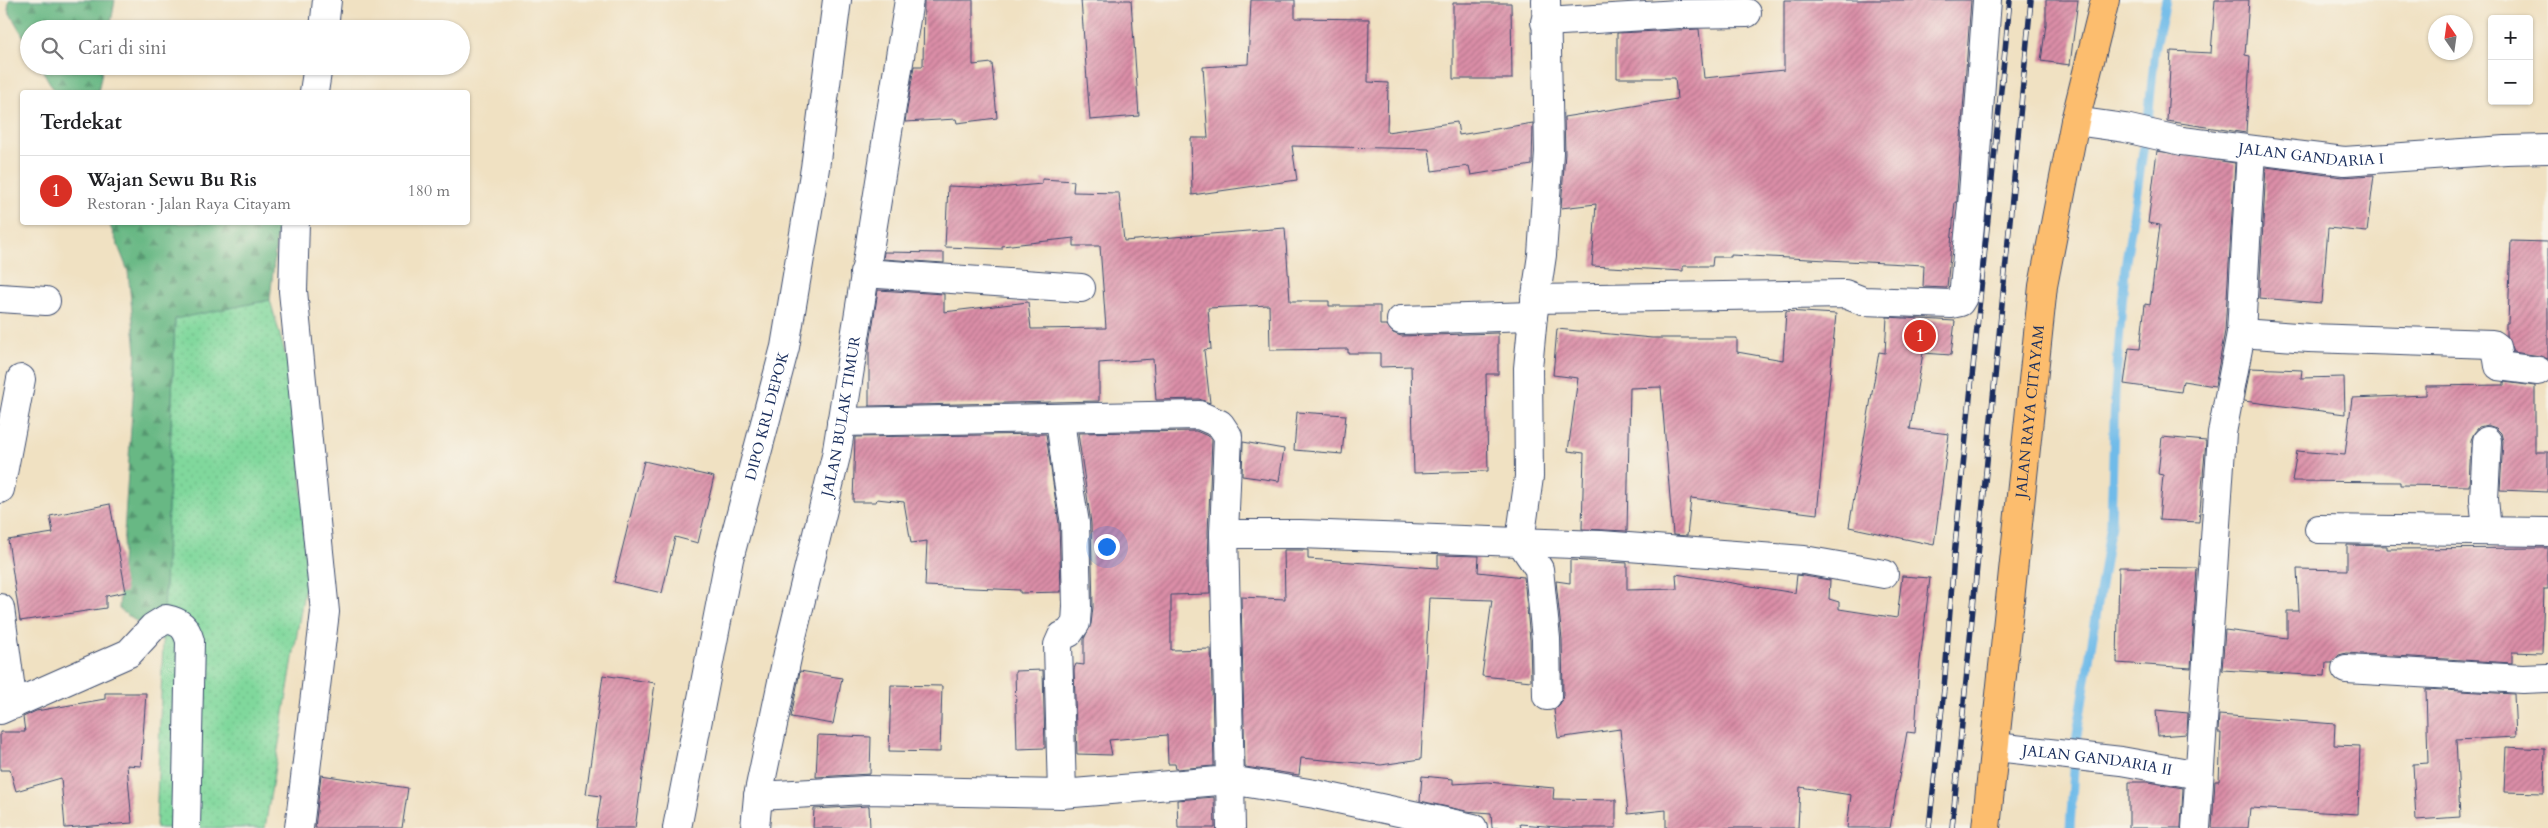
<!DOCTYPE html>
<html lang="id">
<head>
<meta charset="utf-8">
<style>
  body { margin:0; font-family:Cardo,serif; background:#f2f2f2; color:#202124 }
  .controls { position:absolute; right:15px; top:15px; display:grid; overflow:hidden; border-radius:5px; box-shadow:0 1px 4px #0004 }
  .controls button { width:45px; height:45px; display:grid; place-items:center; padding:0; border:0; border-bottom:1px solid #e0e0e0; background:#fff; color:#202124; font:25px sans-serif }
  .compass { position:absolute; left:2428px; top:15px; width:45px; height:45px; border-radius:50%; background:#fff; box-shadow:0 1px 4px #0004; rotate:347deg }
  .you { position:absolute; left:1106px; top:546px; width:18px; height:18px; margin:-12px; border:4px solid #fff; border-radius:50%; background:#1a73e8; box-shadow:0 0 0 8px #1a73e833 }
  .badge { display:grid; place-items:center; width:32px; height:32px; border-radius:50%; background:#d93025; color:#fff; font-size:16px; font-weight:700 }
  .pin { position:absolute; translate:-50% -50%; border:2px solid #fff; box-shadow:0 1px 5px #0006 }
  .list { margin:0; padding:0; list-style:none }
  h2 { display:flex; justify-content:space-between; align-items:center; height:65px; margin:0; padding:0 20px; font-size:21px }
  h2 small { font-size:16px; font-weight:400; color:#757577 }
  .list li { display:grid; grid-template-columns:32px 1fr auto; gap:15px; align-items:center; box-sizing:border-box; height:70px; padding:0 20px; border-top:1px solid #e0e0e0 }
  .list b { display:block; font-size:19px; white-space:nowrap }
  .list p { margin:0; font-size:16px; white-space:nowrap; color:#757577 }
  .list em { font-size:16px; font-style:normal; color:#757577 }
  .icon { flex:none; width:28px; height:28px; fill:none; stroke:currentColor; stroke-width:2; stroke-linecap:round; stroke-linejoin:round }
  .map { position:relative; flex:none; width:2548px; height:828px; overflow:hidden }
  .search { position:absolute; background:#fff; box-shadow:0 1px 4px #0004; left:20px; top:20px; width:450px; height:55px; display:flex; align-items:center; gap:12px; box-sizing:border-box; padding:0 18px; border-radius:28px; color:#757577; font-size:19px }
  .panel { position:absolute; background:#fff; box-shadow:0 1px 4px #0004; left:20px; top:90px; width:450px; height:135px; border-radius:5px }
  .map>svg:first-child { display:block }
  .green { fill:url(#green-dots); stroke:#4e847d }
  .forest { fill:url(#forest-firs); stroke:#427471 }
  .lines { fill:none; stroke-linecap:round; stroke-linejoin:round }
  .stream { stroke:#70bbe9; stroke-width:9 }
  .building { fill:url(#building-hatch) }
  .minor-casing { stroke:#3b4a6d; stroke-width:30 }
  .major-casing { stroke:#3b4a6d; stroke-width:30 }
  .minor { stroke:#fff; stroke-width:28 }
  .major { stroke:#fcbd6e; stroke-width:28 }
  .rail-casing { stroke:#1b2f5e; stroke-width:5.5 }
  .rail { stroke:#f7f3e8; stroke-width:4; stroke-dasharray:11; stroke-linecap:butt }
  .labels { text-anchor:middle; stroke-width:5; stroke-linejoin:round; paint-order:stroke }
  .street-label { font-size:15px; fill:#1b2f5e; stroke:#f7f3e8 }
</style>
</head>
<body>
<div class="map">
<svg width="2548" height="828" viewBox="0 0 2548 828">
  <defs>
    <pattern id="green-dots" width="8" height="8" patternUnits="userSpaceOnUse" patternTransform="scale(1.25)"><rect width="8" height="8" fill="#80d89c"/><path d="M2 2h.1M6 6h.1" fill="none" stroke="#6eba89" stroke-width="1.8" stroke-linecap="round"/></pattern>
    <pattern id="forest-firs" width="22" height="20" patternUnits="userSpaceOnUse" patternTransform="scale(1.25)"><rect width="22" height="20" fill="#68b884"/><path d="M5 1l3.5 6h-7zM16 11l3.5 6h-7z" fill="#55966f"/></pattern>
    <pattern id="building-hatch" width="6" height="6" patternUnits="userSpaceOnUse" patternTransform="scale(1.25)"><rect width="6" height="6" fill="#db8ea7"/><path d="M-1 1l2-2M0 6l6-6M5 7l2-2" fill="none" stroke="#b1748b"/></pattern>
  </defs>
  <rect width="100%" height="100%" fill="#f7f3e8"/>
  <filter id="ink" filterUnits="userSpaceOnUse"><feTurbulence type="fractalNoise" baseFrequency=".02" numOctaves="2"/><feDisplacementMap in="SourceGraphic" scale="10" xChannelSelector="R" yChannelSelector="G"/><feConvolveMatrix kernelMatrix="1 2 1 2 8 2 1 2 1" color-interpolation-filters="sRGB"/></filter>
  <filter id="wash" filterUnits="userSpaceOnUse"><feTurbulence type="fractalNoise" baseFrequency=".0096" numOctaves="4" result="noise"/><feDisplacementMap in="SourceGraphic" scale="20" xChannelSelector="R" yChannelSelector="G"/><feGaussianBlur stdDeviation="1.12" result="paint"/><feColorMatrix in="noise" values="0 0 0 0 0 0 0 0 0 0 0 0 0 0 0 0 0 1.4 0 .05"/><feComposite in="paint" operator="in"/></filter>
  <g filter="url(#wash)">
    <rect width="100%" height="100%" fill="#f0e1c2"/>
    <path class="green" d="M270,300l28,99 8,180 -41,249h-109l19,-510z"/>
    <path class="forest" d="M9,0h106l-5,29h-81v17l-21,-36z
      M40,66h63l-5,26h-43z
      M109,223h169l-8,77 -95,19 -12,322 -44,-32 17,-257 -8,-81z"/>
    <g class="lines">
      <path class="stream" d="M2070,828l6,-87 35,-217 4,-133 10,-123 23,-148 7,-70 11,-50"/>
    </g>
    <g id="blocks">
      <path class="building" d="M924,0h49v65l19,-2 5,55 -40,5 -1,-4 -51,3 9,-56h9z
        M1081,0h50l8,116 -49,4z
        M1251,0h44v18l74,1 -1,63 20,1 -1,49 70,-10 2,13 74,-12 -1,42 -61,10 -2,-9 -37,5 -3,-22 -137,-3 5,34 -105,15 -1,-57h17l-5,-71 45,-3z
        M1784,0h187l-14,193v9h-2l-8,86 -24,-1 1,-22 -193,-10v2h-18l-1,9h-29v5l-91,-5 4,-62 -35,4 4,-55 -1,-36 113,-18 -2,-21h-58v-45l82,-4 5,49 80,-8z
        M2046,0h32l-8,65 -29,-4 5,-37z
        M2215,0h34l-4,55 5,1 -4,77 -79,-12 4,-70 40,2z
        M1453,3h58l1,76h-59z
        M2157,151l78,12 -10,168 -10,55 -32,-5 -2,11 -57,-8 5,-36 11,1 5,-45 5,1 10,-80 -12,-2z
        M2266,167l76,10 32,-2 -7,57 -39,-4 -6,75 -63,-5z
        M1042,179l32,2 -1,11 46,1 5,48 161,-13 5,73h39v5h51v19h7l6,8 8,3 97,-3v41h-12l2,97 -74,2 -3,-107 -31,1v-14h-32v-4l-78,1 -1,-45 -61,3 3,41 -7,1 6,53 -11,-4 -43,1 -3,-41 -54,4v38l-230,5v-56l9,-60 66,4v18l84,-10 3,27 75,-1 -6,-82h-26v-8l-72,8v3l-57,-2 3,-61 49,2 45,-4z
        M2511,241l37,1v117l-8,-3 -27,-4 -7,-17v-12h2z
        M884,252l60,1v10l-61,-4z
        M1786,311l50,3 -19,200 -126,-16 -4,38 -14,-1 -12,-148 -31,1 -3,143 -45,-2 2,-76 -16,-2 10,-73 -25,-3 4,-46 95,9h85v14l46,8z
        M1887,317l68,4 -4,34 -28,-2 -13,76 39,5 -15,111 -85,-18 30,-175 6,1z
        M2250,368l52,2 -1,8 43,-1 1,37 -101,-13z
        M2504,382l31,4v66h13v40l-48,-2 3,-49 -2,-8 -5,-5 -9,-3 -8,2 -5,6 -3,7 -2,46 -69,-1v-3l-108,-1 5,-30 48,4 7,-57 74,-3v-9l78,-1z
        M1297,412l49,3 -4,39 -48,-4z
        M1196,431l14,6 2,3 -4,93 2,61 -39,1v55l40,-1 3,117 -38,3 -1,-5h-7l-1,-29 -58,5 3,15 -35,-1 -3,-85 2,-5 8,1v-26l7,-15 2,-17 -2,-84 -13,-90z
        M1046,434l13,90 2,68 -41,1v-3l-95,-4 2,-45 -16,2 -7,-41 -27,-3 -1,3h-23l2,-65z
        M2162,437l44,4 -7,81 -40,-2 4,-45 -5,-1z
        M1243,442l41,7 -5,32 -37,-5z
        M644,461l70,16 -16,66 -23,-6 -13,56 -48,-11z
        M110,504l16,88 -20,4v12l-86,13 -12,-81 45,-7 -3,-17z
        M2347,545l40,1v3l161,-1v41h-4l-2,64 -30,-1v11l-166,-10 -7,2 -7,8h-6l-1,13 -103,-6 3,-40 62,8v-27h12l-2,-42 50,1z
        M1284,550h24v9l130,9v-13l41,1 -1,16 46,5 6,63 1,41 -49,-5 10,-76 -63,-2 -8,161 -40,6 -80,-7 -2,17 -54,-8 -4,-170 44,2z
        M1570,560l57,3v27l50,-1 -1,-15 119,19 2,-18 33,5 -1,19 10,3v7l58,9 5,-42 28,2 -11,92 -4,63 -8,-1 -17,96h-43l4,-33 -51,-8 -2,41h-132v-18l-38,4 -8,-85 -62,9 -4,-28 6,-6 3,-8 -1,-57 -6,-58 14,2z
        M2119,567l78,1 -6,100 -74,-5z
        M1043,670l2,78 -28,1 -2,-78z
        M800,671l42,7 -9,46 -42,-7z
        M603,675l52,8 -20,145h-39l5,-32 -15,-2z
        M891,685l51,1 -2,66 -51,-1z
        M2426,689l88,5 2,43 -60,3 4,77 -44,3 -3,-56 15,-1z
        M105,693h41l-5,73 -14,-1 5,58 -67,5 -4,-50 -45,13 -6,-21h-10v-38h25l-2,-15 13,-6 69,-12z
        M2156,710l32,3 -1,21 -29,2z
        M2219,715l116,9 -1,21 26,1 -2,68 -108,-6 -2,20h-36l3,-47h4l2,-48h-3z
        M818,735l53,2 -1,37 -54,3z
        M2506,747l39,2 -1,44 -40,-1z
        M321,775l87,13 -6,40h-87z
        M1422,776l31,3v5l34,-2 67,6 -1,11 63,1v28h-46l-50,-4 1,4h-29l-1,-15 -25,-2 -46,-10z
        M2129,782h20l34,6 -2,40h-52z
        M1214,797l1,31h-37l-1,-28z
        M869,806l1,22h-57l1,-19z"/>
    </g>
  </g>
  <g filter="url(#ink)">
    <use href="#blocks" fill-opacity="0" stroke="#3b4a6d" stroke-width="1"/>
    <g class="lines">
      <defs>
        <g id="minor">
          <path d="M1546,0l3,152 -7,103 -9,61 -5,52 1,109 -9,64 19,28 7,70 1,57"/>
          <path d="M1545,22l134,-8 68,-1"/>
          <path d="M324,29l3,-29"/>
          <path d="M314,92l4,-26"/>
          <path id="s1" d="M2075,121l50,7 57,13 162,20 162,-11 42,-1"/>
          <path d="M295,222l-2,69 32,321 -26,216"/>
          <path d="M864,273l217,15"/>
          <path d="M0,298l46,3"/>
          <path d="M1535,299l310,-5 18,7 88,3 9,-2 3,-5 10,-103 14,-194"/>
          <path d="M1401,320l132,-4"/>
          <path d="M2241,333l68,5 183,6 4,3 3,19 39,5"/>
          <path d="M1060,418l7,57 8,48 2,84 -1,16 -7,10 -7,3 -4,9 4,149"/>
          <path d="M0,489l21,-110"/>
          <path d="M2319,529l229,3"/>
          <path d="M2487,531l-3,-32 3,-58"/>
          <path d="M1224,534h76l301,11 203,15 80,14"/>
          <path d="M0,608l13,97"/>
          <path d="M2346,669l177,10 25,-1"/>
          <path d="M0,710l129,-57 24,-26 13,-8c15,3 20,8 24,22l-4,187"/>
          <path id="s2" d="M1996,747l125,14 78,14"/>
          <path d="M758,796l108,-6 196,4 168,-14 -6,-246 4,-98 -8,-12 -21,-9 -358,7"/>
          <path id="s3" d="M677,828l52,-269 56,-212 30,-179 22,-168"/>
          <path id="s4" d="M755,828l3,-32 30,-143 48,-197 73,-456"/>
          <path d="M1231,828l-1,-48 85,14 158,34"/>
          <path d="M2196,828l26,-395 19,-100 10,-183"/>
        </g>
        <g id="major">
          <path id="s5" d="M1986,828l57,-542 32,-165 30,-121"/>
        </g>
      </defs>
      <use href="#minor" class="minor-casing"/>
      <use href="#major" class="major-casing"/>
      <use href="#minor" class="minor"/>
      <use href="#major" class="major"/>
      <defs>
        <path id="rail" d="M1929,828l15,-139 10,-133 56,-556
          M1952,828l79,-828"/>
      </defs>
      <use href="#rail" class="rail-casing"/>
      <use href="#rail" class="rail"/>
    </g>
  </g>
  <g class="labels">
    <g class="street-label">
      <text dy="5" stroke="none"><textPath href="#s1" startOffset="239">JALAN GANDARIA I</textPath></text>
      <text dy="5" stroke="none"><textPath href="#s5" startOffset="419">JALAN RAYA CITAYAM</textPath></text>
      <text dy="5" stroke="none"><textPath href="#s3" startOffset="422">DIPO KRL DEPOK</textPath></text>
      <text dy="5" stroke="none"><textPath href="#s4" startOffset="421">JALAN BULAK TIMUR</textPath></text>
      <text dy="5" stroke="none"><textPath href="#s2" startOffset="102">JALAN GANDARIA II</textPath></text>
    </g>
  </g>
</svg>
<div class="controls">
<button>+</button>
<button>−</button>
</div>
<svg class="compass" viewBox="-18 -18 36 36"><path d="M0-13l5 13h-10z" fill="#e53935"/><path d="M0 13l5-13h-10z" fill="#757577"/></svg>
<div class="you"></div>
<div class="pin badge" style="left:1920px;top:336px">1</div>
<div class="search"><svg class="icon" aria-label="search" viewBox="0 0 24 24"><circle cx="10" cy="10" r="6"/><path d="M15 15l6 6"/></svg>Cari di sini</div>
<section class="panel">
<h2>Terdekat<small></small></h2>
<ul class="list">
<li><span class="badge">1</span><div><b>Wajan Sewu Bu Ris</b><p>Restoran · Jalan Raya Citayam</p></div><em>180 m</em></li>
</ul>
</section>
</div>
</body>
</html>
